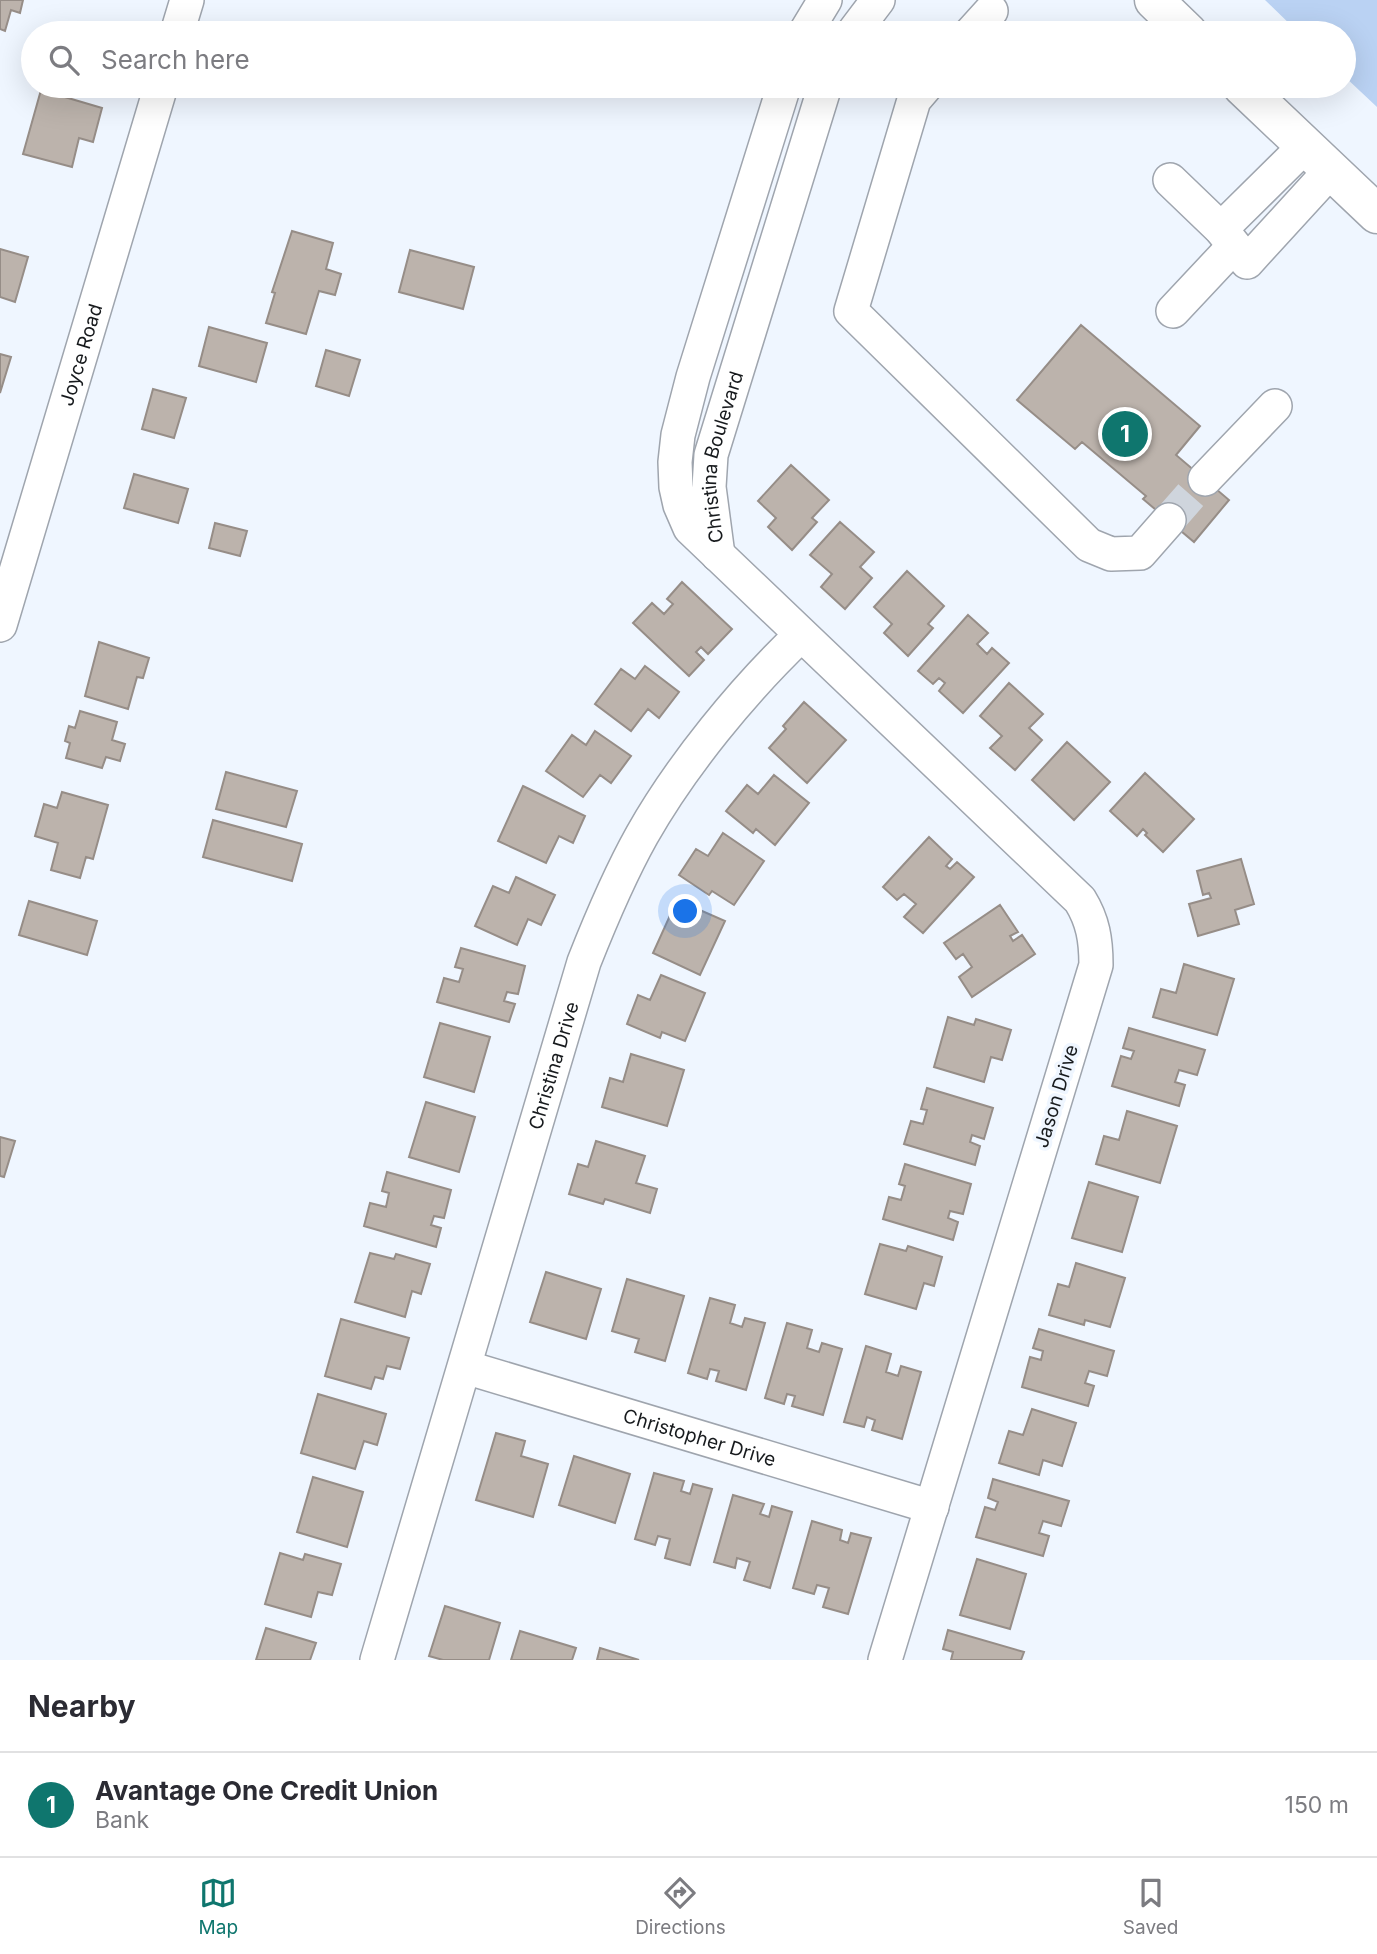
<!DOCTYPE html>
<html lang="en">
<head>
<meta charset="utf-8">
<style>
  body { margin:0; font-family:Inter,sans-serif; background:#f7f7f7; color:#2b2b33 }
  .you { position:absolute; left:686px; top:912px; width:24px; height:24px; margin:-18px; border:5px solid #fff; border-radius:50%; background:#1a73e8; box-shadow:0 0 0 10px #1a73e833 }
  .badge { display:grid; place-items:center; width:46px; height:46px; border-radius:50%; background:#0f766e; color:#fff; font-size:23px; font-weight:700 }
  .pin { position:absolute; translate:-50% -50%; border:4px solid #fff; box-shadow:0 2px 7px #0006 }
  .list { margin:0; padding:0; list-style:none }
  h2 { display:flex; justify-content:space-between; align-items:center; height:91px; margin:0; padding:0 28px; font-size:30px }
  h2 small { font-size:23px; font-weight:400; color:#7c7c81 }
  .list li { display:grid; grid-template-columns:46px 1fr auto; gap:21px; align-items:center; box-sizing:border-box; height:105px; padding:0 28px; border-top:2px solid #e1e1e2 }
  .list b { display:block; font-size:26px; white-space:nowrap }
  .list p { margin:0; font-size:23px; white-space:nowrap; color:#7c7c81 }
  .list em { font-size:23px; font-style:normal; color:#7c7c81 }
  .icon { flex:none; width:38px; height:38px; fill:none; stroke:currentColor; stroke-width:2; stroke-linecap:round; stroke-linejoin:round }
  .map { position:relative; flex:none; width:1377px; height:1660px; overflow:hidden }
  .search { position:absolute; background:#fff; box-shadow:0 7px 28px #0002; left:21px; right:21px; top:21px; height:77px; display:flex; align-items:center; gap:18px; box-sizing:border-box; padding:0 24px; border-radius:38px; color:#7c7c81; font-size:26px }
  .sheet { height:196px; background:#fff }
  nav { display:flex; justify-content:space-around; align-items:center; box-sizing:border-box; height:98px; border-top:2px solid #e1e1e2; background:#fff; font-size:19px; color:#7c7c81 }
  nav a { display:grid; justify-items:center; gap:4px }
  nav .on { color:#0f766e }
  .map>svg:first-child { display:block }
  .green { fill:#bad2f3 }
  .building { fill:#bcb3ac; stroke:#968d87; stroke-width:2 }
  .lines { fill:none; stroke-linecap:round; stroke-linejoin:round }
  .minor-tunnel { stroke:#cfd5dd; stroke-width:33; stroke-dasharray:33 17; stroke-linecap:butt }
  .minor-casing { stroke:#9fa5ae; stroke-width:36 }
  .major-casing { stroke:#9fa5ae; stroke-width:41 }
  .minor { stroke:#fff; stroke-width:33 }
  .major { stroke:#fff; stroke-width:38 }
  .labels { text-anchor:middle; stroke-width:7; stroke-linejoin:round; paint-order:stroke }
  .street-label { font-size:19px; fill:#171a1d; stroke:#eff6ff }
</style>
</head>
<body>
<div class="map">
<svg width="1377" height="1660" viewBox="0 0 1377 1660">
  <rect width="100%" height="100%" fill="#eff6ff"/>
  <path class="green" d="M1265,0h112v107l-33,-31v-43h-45z"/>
  <path class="building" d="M0,0h23l-3,13 -9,-3 -6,21 -5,-2z
    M41,90l61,18 -9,34 -14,-4 -7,29 -49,-13z
    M292,231l41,12 -7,26 15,5 -6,21 -16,-4 -13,43 -40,-11 9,-30 -3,-1z
    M0,249l28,8 -13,45 -15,-5z
    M410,250l64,17 -11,42 -64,-17z
    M1081,325l119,101 -24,29 53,45 -35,42 -51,-43 3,-3 -64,-54 -7,7 -58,-49z
    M209,327l58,16 -11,39 -57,-16z
    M326,350l34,10 -11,36 -33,-10z
    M0,354l11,3 -11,36z
    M153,389l33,9 -12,40 -32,-9z
    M791,465l38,35 -17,18 5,4 -25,28 -24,-23 8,-9 -18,-17z
    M134,474l54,15 -10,34 -54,-15z
    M840,522l34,30 -14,15 12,11 -27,31 -24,-22 11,-13 -22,-19z
    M215,523l32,8 -7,25 -31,-8z
    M907,571l37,35 -16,18 5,4 -25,28 -24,-23 8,-9 -18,-17z
    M682,582l50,47 -24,25 -7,-7 -5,5 8,8 -15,16 -56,-53 19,-20 12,11 9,-10 -6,-5z
    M968,615l20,18 -11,11 10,10 5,-6 17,15 -46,50 -24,-22 6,-8 -6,-5 -6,6 -15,-13z
    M99,642l50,16 -6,20 -6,-1 -9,32 -43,-13z
    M645,666l34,26 -20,26 -11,-9 -17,22 -36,-27 26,-35 14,10z
    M1009,683l34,31 -14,14 13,12 -27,30 -25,-22 12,-12 -22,-20z
    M804,702l42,38 -39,43 -38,-35 17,-19 -3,-3z
    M80,711l37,11 -5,18 13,4 -5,17 -14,-4 -4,11 -36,-10 4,-15 -5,-2 4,-15 6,2z
    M595,731l36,25 -20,27 -11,-8 -17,22 -37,-26 26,-36 14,10z
    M1067,742l43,40 -36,38 -42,-40z
    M226,772l71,19 -11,36 -70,-18z
    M1145,773l49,46 -31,33 -18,-17 2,-2 -4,-4 -6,7 -27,-25z
    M774,775l35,28 -34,42 -19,-16 -3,4 -27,-22 21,-26 11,9z
    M523,786l62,30 -12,27 -14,-7 -13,27 -48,-22z
    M62,792l46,13 -15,54 -7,-2 -6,21 -29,-8 7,-27 -23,-7 9,-32 13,4z
    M213,820l89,24 -10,37 -89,-24z
    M723,833l41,28 -30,44 -22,-14 -3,4 -30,-20 17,-26 12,7z
    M929,837l23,22 -6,7 4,3 7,-7 17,15 -51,56 -19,-16 12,-13 -12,-10 -7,6 -14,-13z
    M1241,859l13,45 -19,6 4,14 -41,12 -9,-32 22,-6 -2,-5 -6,2 -6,-24z
    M516,877l39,18 -14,30 -13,-6 -11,26 -42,-19 18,-40 16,7z
    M677,900l48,21 -25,54 -47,-22z
    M29,901l68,20 -10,34 -68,-20z
    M1000,905l18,27 -8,4 3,5 9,-6 13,19 -63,43 -13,-20 13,-10 -9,-13 -7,5 -12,-16z
    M461,948l64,18 -7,28 -11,-2 -3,9 11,3 -6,18 -72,-20 7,-24 15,4 4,-13 -8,-2z
    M1184,964l50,15 -17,56 -64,-18 8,-28 15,4z
    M661,975l44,18 -20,48 -23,-9 -2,6 -33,-14 11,-29 12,5z
    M948,1017l26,8 2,-6 35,11 -9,30 -11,-3 -7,25 -50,-15z
    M440,1023l50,14 -16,55 -50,-15z
    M1129,1028l76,22 -8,25 -18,-5 -4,12 10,3 -6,21 -67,-20 9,-30 10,3 3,-8 -11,-3z
    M631,1054l53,16 -17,56 -65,-19 8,-29 13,4z
    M927,1088l66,20 -9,31 -12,-4 -2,7 10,4 -5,19 -71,-21 7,-23 12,3 4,-14 -6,-1z
    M426,1102l49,15 -16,55 -50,-15z
    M1127,1111l50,15 -17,57 -64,-19 8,-28 15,4z
    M0,1137l15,4 -11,36 -4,-1z
    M596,1141l49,15 -9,27 21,6 -7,24 -45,-14 -2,5 -34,-10 9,-30 10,3z
    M905,1164l66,20 -8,30 -13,-3 -2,7 10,4 -5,18 -70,-21 6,-22 12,3 4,-14 -6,-2z
    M387,1172l64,18 -7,28 -10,-2 -3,9 10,3 -5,19 -72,-21 6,-23 16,4 3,-14 -7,-2z
    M1089,1182l49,15 -16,55 -50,-14z
    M880,1244l26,7 2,-5 34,11 -8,29 -10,-3 -8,26 -51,-15z
    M370,1253l24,6 2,-5 34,10 -9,30 -9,-3 -7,26 -50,-15z
    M1076,1263l49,15 -15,49 -25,-7 -1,5 -35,-10 9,-31 11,3z
    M546,1272l55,17 -15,50 -56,-17z
    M627,1279l57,17 -19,65 -30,-9 4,-13 -27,-8z
    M710,1298l25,7 -5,18 12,4 3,-9 20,5 -19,67 -30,-9 3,-10 -9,-2 -3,10 -19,-6z
    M341,1319l68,19 -9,31 -13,-3 -4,13 -8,-2 -4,12 -46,-13z
    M787,1323l25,7 -5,18 12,4 3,-9 20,6 -19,66 -31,-9 3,-10 -8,-2 -3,10 -19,-6z
    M1039,1329l75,22 -7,25 -18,-5 -4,12 9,3 -6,20 -66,-19 8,-30 11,3 2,-9 -10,-3z
    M866,1346l25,8 -5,18 12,4 3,-10 20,6 -19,67 -30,-9 3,-10 -8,-3 -3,10 -20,-5z
    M318,1394l68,20 -9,31 -13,-4 -9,28 -54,-16z
    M1032,1409l44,14 -14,43 -19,-6 -4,15 -40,-12 10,-32 14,4z
    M496,1433l29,8 -4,15 27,8 -15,53 -57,-17z
    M574,1456l56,18 -15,49 -56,-18z
    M654,1473l30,8 -3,10 9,3 3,-10 19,5 -22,76 -25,-7 5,-19 -12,-3 -3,9 -20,-6z
    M313,1477l50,15 -16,55 -50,-15z
    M993,1479l76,22 -8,25 -18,-5 -4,12 10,3 -6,20 -67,-19 9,-30 10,3 3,-8 -10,-4z
    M733,1495l31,9 -4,10 9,3 3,-11 20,6 -22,76 -26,-8 6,-18 -13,-4 -2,10 -21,-6z
    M812,1521l30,9 -2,10 8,3 3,-10 20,5 -23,76 -25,-7 6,-19 -12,-3 -3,9 -21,-6z
    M280,1553l23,7 2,-6 36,10 -9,31 -14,-3 -7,25 -46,-13z
    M977,1559l49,15 -16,55 -50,-14z
    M445,1606l55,17 -11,37h-46l-14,-4z
    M266,1628l50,15 -6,17h-54z
    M948,1630l76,22 -3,8h-70l2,-8 -10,-3z
    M520,1631l56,17 -4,12h-61z
    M600,1648l39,12h-42z"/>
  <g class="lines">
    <path class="minor-tunnel" d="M1169,520l36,-41"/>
    <defs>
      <g id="minor">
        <path d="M177,33l10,-33"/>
        <path d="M805,33l20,-33"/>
        <path d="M853,33l25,-33"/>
        <path d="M971,33l20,-22"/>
        <path d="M784,86l-91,291 -15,58 -3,27 1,25 4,18 10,23 390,372c13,21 16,40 16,65l-211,695"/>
        <path d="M926,86l-12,14 -63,211 238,234 22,9 29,-1 29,-33"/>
        <path d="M1170,180l51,49 26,33 85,-93"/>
        <path d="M1221,229l84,-83"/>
        <path d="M1173,311l61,-65"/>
        <path d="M1205,479l70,-73"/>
        <path id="s1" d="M718,555l-9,-68 2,-32 114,-369"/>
        <path id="s2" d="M0,625l161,-539"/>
        <path id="s3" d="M465,1367l467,140"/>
        <path id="s4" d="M377,1660l207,-698c17,-43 35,-86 58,-127 39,-69 101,-145 159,-200"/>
      </g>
      <path id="major" d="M1154,0l34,33
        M1242,86l135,128"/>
    </defs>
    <use href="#minor" class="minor-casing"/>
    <use href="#major" class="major-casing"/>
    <use href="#minor" class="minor"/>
    <use href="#major" class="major"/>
  </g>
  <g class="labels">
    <g class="street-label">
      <text dy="7" stroke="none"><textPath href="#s2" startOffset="282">Joyce Road</textPath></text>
      <text dy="7" stroke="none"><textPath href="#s1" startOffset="100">Christina Boulevard</textPath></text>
      <text dy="7" stroke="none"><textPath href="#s4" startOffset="620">Christina Drive</textPath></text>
      <text transform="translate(1056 1096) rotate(-73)" y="7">Jason Drive</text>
      <text dy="7" stroke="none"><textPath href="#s3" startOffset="245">Christopher Drive</textPath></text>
    </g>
  </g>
</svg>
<div class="you"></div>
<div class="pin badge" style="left:1125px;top:434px">1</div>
<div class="search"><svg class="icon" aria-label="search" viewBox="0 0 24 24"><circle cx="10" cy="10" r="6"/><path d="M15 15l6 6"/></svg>Search here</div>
</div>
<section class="sheet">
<h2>Nearby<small></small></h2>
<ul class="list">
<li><span class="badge">1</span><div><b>Avantage One Credit Union</b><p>Bank</p></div><em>150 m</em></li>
</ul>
</section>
<nav>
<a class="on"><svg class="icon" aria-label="map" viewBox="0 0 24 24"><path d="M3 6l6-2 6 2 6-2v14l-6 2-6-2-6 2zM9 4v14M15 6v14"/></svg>Map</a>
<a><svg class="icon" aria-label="directions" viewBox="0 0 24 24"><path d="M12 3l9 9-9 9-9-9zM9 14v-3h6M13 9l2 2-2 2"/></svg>Directions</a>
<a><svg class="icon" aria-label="saved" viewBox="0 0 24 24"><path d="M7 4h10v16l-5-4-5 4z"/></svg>Saved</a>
</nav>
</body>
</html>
